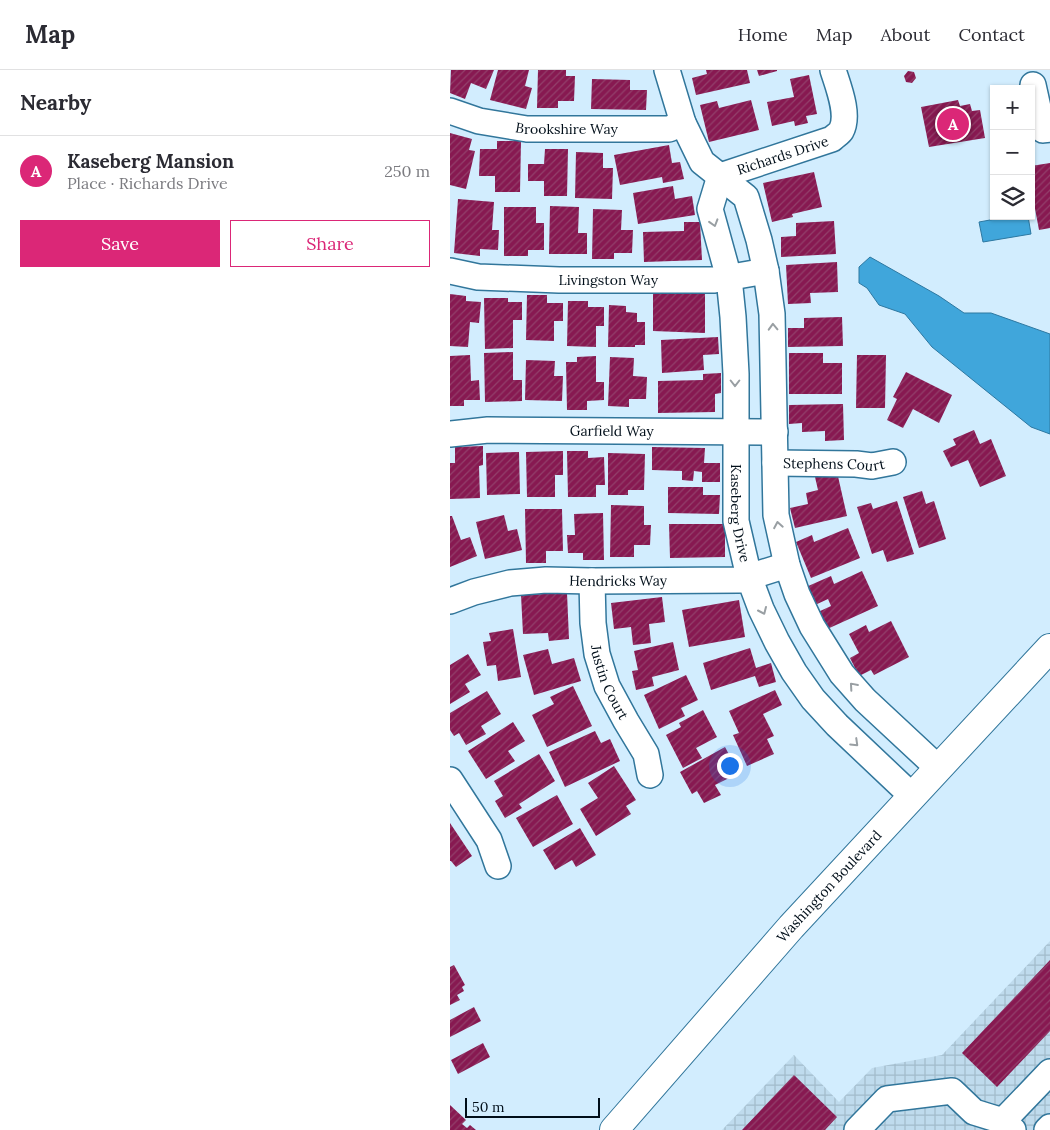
<!DOCTYPE html>
<html lang="en">
<head>
<meta charset="utf-8">
<style>
  body { margin:0; font-family:Lora,serif; background:#f7f7f7; color:#2b2b33 }
  .controls { position:absolute; right:15px; top:15px; display:grid; overflow:hidden; border-radius:0px; box-shadow:0 1px 4px #0004 }
  .controls button { width:45px; height:45px; display:grid; place-items:center; padding:0; border:0; border-bottom:1px solid #e1e1e2; background:#fff; color:#2b2b33; font:25px sans-serif }
  .scale { position:absolute; left:15px; bottom:12px; width:135px; box-sizing:border-box; padding-left:5px; border:2px solid #000e19; border-top:0; font-size:14px; line-height:18px; white-space:nowrap; color:#000e19; -webkit-text-stroke:4px #d2edfe; paint-order:stroke }
  .you { position:absolute; left:279px; top:695px; width:18px; height:18px; margin:-12px; border:4px solid #fff; border-radius:50%; background:#1a73e8; box-shadow:0 0 0 8px #1a73e833 }
  .badge { display:grid; place-items:center; width:32px; height:32px; border-radius:50%; background:#db2777; color:#fff; font-size:16px; font-weight:700 }
  .pin { position:absolute; translate:-50% -50%; border:2px solid #fff; box-shadow:0 1px 5px #0006 }
  .list { margin:0; padding:0; list-style:none }
  h2 { display:flex; justify-content:space-between; align-items:center; height:65px; margin:0; padding:0 20px; font-size:21px }
  h2 small { font-size:16px; font-weight:400; color:#7c7c81 }
  .list li { display:grid; grid-template-columns:32px 1fr auto; gap:15px; align-items:center; box-sizing:border-box; height:70px; padding:0 20px; border-top:1px solid #e1e1e2 }
  .list b { display:block; font-size:19px; white-space:nowrap }
  .list p { margin:0; font-size:16px; white-space:nowrap; color:#7c7c81 }
  .list em { font-size:16px; font-style:normal; color:#7c7c81 }
  .actions { display:flex; gap:10px; padding:15px 20px }
  .actions a { flex:1; padding:11px 0; border:1px solid #db2777; border-radius:0px; text-align:center; font-size:18px; color:#db2777 }
  .actions .main { background:#db2777; color:#fff }
  .icon { flex:none; width:28px; height:28px; fill:none; stroke:currentColor; stroke-width:2; stroke-linecap:round; stroke-linejoin:round }
  .map { position:relative; flex:none; width:600px; height:1060px; overflow:hidden }
  header { display:flex; align-items:center; gap:30px; box-sizing:border-box; height:70px; padding:0 25px; background:#fff; border-bottom:1px solid #e1e1e2 }
  header strong { font-size:24px }
  nav { display:flex; gap:28px; margin-inline-start:auto; font-size:18px }
  main { display:flex }
  aside { flex:1; background:#fff }
  .map>svg:first-child { display:block }
  .industrial { fill:url(#industrial-grid) }
  .water { fill:#40a6db; stroke:#2d78a1 }
  .building { fill:url(#building-hatch) }
  .lines { fill:none; stroke-linecap:round; stroke-linejoin:round }
  .minor-casing { stroke:#31769b; stroke-width:28 }
  .major-casing { stroke:#31769b; stroke-width:30 }
  .minor { stroke:#fff; stroke-width:25 }
  .major { stroke:#fff; stroke-width:28 }
  .oneway { stroke:#999fa3 }
  .labels { text-anchor:middle; stroke-width:5; stroke-linejoin:round; paint-order:stroke }
  .street-label { font-size:14px; fill:#000e19; stroke:#d2edfe }
</style>
</head>
<body>
<header>
<strong>Map</strong>
<nav><a>Home</a><a>Map</a><a>About</a><a>Contact</a></nav>
</header>
<main>
<aside>
<h2>Nearby<small></small></h2>
<ul class="list">
<li><span class="badge">A</span><div><b>Kaseberg Mansion</b><p>Place · Richards Drive</p></div><em>250 m</em></li>
</ul>
<div class="actions"><a class="main">Save</a><a>Share</a></div>
</aside>
<div class="map">
<svg width="600" height="1060" viewBox="0 0 600 1060">
  <defs>
    <pattern id="industrial-grid" width="8" height="8" patternUnits="userSpaceOnUse" patternTransform="scale(1.25)"><rect width="8" height="8" fill="#bfdbed"/><path d="M0 4h8M4 0v8" fill="none" stroke="#a2bbcb"/></pattern>
    <pattern id="building-hatch" width="6" height="6" patternUnits="userSpaceOnUse" patternTransform="scale(1.25)"><rect width="6" height="6" fill="#871951"/><path d="M-1 1l2-2M0 6l6-6M5 7l2-2" fill="none" stroke="#92406b"/></pattern>
  </defs>
  <rect width="100%" height="100%" fill="#d2edfe"/>
  <path class="industrial" d="M600,871v189h-328l72,-75 45,47 33,-34 70,-13z"/>
  <path class="water" d="M562,146h16l3,18 -48,8 -4,-20z
    M420,187l69,39 25,17h27l59,21v100l-19,-7 -99,-80 -27,-33 -26,-9 -12,-17 -8,-5v-16z"/>
  <path class="building" d="M1,0h43l-8,19 -15,-6 -6,16 -15,-6z
    M48,0h31l-4,16 7,2 -6,21 -36,-9z
    M88,0h28v6h9l-1,25h-16v7h-21z
    M256,0h41l3,13 -54,12 -4,-17 15,-4z
    M307,0h20v1l-18,5z
    M458,1l6,1 2,6 -4,5 -6,-1 -2,-6z
    M359,5l8,39 -11,2 2,7 -13,3 -1,-5 -22,5 -5,-24 27,-5 -4,-18z
    M142,9l38,1v10h17l-1,20 -55,-1z
    M301,30l8,30 -50,12 -9,-37 17,-4 2,7z
    M508,30l2,6 10,-2 2,7 8,-1 5,28 -56,9 -8,-40z
    M0,63l22,6 -3,11 6,1 -9,38 -16,-4z
    M47,71h24l-1,51h-25v-16h-16l1,-27h17z
    M219,75l3,18 8,-1 4,17 -21,4 -1,-6 -42,8 -6,-30z
    M95,79h23l-1,47h-23v-15h-16v-17h16z
    M126,82l27,1v15h10l-1,31 -37,-1z
    M600,93v65l-11,2 -8,-43v-21z
    M364,102l8,35 -30,7 1,3 -21,5 -9,-39z
    M223,116l2,13 17,-3 3,19 -57,9 -5,-31z
    M8,129l36,3 -2,28h7l-1,20 -18,-1v7l-26,-3z
    M100,136l29,1 -1,26h9v21h-38z
    M54,137h32v16h8v27h-16v6h-24z
    M143,139l29,1 -1,20h12l-1,23h-18v6h-22z
    M384,151l2,33 -55,3v-20l15,-1v-13z
    M234,152h16l2,38 -58,2 -1,-30 41,-1z
    M387,192l1,30 -28,1 1,10 -23,1 -2,-39z
    M203,223h52v40l-52,-2z
    M0,224l16,2v5l15,1 -2,21 -9,-1 -2,25 -18,-1z
    M77,225h20v8h16v18h-9v20l-28,-1z
    M34,228h24v4h14v18h-9v28l-28,1z
    M118,231h20v6h16v19h-8v21l-29,-1z
    M159,235l17,1v6l11,1v9h8v23h-10v2h-27z
    M392,247l1,29 -55,1v-19h16v-10z
    M268,267l1,17 -16,1 1,15 -42,3 -1,-33z
    M63,282v28h9v21l-37,1 -1,-49z
    M339,283h34v10h19v31h-53z
    M20,285l1,26 8,-1 1,20h-16v6h-14v-50z
    M407,285h29l-1,53h-29z
    M146,286v26h8v18l-17,1v9h-20l-1,-48h11v-5z
    M160,287l24,1 -1,18 14,1 -1,22h-17v8l-21,-1z
    M76,290l29,1 -1,15h9l-1,25 -37,-1z
    M456,302l46,23 -13,28 -26,-14 -10,19 -16,-8 10,-21 -4,-2z
    M271,303v20l-6,1v18l-57,1v-32l45,-1v-6z
    M393,334l1,36 -19,1v-10l-23,1v-9l-13,1v-19z
    M524,360l6,14 11,-5 15,37 -26,11 -12,-27 -17,7 -8,-16 13,-6 -3,-6z
    M33,376v19l-4,1 1,32 -30,1v-36h5v-16z
    M202,377l53,1 -1,15h16v19h-18v-10l-8,-1 -1,10 -11,-1v-9l-30,-1z
    M113,381v24h-8v22h-28l-1,-45z
    M117,381h21v7l16,-1 1,28h-9v12h-28z
    M69,382l1,42 -33,1 -1,-42z
    M158,383l37,1 -1,36h-16v5h-20z
    M387,402l10,44 -52,12 -5,-20 18,-4 -2,-11 12,-3 -3,-13z
    M218,417h35v8h17l-1,19 -51,-1z
    M472,421l4,13 8,-3 12,38 -27,9 -16,-51z
    M447,431l17,53 -27,8 -4,-12 -11,4 -15,-47 14,-4 2,6z
    M161,435l33,1v19h7l-1,20h-16v12h-24z
    M75,439h37l1,42h-17v12h-20z
    M153,443l1,47h-21v-7h-15l-1,-18h8l-1,-21z
    M54,445l4,16 9,-2 5,21 -37,9 -9,-37z
    M0,446h2l9,24 9,-3 7,19 -27,11z
    M219,454h56v33l-55,1z
    M398,458l12,30 -49,20 -15,-36 16,-7 2,7z
    M412,501l16,35 -53,24 -7,-18 13,-6 -3,-7 -13,6 -9,-18 25,-11 3,8z
    M117,523l2,46 -20,2 -1,-8 -25,1 -2,-39z
    M212,527l3,25 -16,2 2,19 -18,2 -2,-18 -17,2 -3,-26z
    M289,530l6,37 -56,10 -7,-37z
    M441,551l18,36 -35,18 -3,-5 -12,6 -9,-18 9,-5 -10,-19 17,-9 3,7z
    M63,559l8,48 -23,4 -2,-16 -9,1 -4,-24 8,-1 -2,-8z
    M223,572l6,28 -27,7 2,9 -18,4 -4,-19 6,-1 -4,-19z
    M300,578l6,20 15,-5 5,19 -17,5 -4,-11 -44,14 -8,-27z
    M98,579l4,15 22,-6 7,23 -47,14 -11,-40z
    M18,584l13,21 -16,9 5,8 -20,12v-39z
    M236,605l12,25 -17,8 4,8 -26,13 -15,-34z
    M123,616l19,40 -45,21 -15,-32 22,-11 -4,-7z
    M325,620l7,15 -19,9 11,22 -7,3 7,15 -27,12 -14,-31 6,-2 -10,-22z
    M37,621l14,23 -20,12 5,8 -20,11 -7,-12 -5,3 -4,-6v-17z
    M253,640l14,27 -21,11 6,10 -19,10 -17,-33 15,-8 -2,-4z
    M63,652l12,19 -17,10 7,10 -29,18 -18,-28z
    M145,661l6,12 9,-4 10,22 -55,26 -16,-35z
    M275,677l14,26 -24,12 6,10 -17,8 -7,-12 -5,3 -12,-22z
    M89,684l16,27 -36,23 3,4 -17,10 -10,-17 8,-5 -9,-15z
    M164,696l22,34 -10,6 5,8 -35,22 -16,-27 18,-11 -10,-15z
    M107,725l16,29 -40,23 -17,-29z
    M0,753l22,33 -16,11 -5,-6h-1z
    M130,758l16,27 -20,12 -4,-7 -17,10 -12,-20z
    M600,890v71l-53,56 -35,-34z
    M4,895l11,20 -3,2 2,4 -7,4 3,5 -10,5v-38z
    M24,937l7,14 -31,16v-17z
    M33,973l7,14 -32,17 -7,-14z
    M344,1005l43,42 -12,13h-83z
    M0,1035l16,15 -4,4 5,4 3,-3 6,5h-26z"/>
  <g class="lines">
    <defs>
      <g id="minor">
        <path d="M217,0l16,53 19,39 44,35 13,43 7,31 6,43 4,201 11,50 10,29 15,32 30,48 23,26 73,68"/>
        <path d="M583,15l10,45 7,-1"/>
        <path id="s1" d="M0,41l29,10 48,8h142l14,-6"/>
        <path id="s2" d="M270,106l-10,33 19,69 4,39 3,57v147l13,56 12,32 16,33 17,30 19,27 24,26 75,71"/>
        <path id="s3" d="M270,106l112,-37c3,-3 8,-6 9,-8 9,-16 -3,-45 -8,-61"/>
        <path id="s4" d="M0,201l28,6 81,3h155l52,-9"/>
        <path id="s5" d="M0,364l38,-4 287,2"/>
        <path id="s6" d="M325,393l81,1 16,2 21,-4"/>
        <path id="s7" d="M142,511l1,42 4,31 10,32 19,35 20,33 4,21"/>
        <path id="s8" d="M0,531l24,-9 36,-9 36,-3 46,1 147,-1 48,-15"/>
        <path d="M0,710l39,60 9,26"/>
        <path d="M553,1051l47,-49"/>
        <path d="M407,1060l30,-31 65,-8 22,21 29,9 10,9"/>
        <path d="M597,1060l3,-3"/>
      </g>
      <g id="major">
        <path id="s9" d="M164,1060l177,-203 259,-279"/>
      </g>
    </defs>
    <use href="#minor" class="minor-casing"/>
    <use href="#major" class="major-casing"/>
    <use href="#minor" class="minor"/>
    <use href="#major" class="major"/>
  </g>
  <defs><path id="oneway-chevron" d="M-2-3.5L2.5 0L-2 3.5" fill="none" stroke-width="1.6" stroke-linecap="round" stroke-linejoin="round" transform="scale(1.25)"/></defs>
  <g class="oneway">
    <use href="#oneway-chevron" transform="translate(264 153) rotate(73)"/>
    <use href="#oneway-chevron" transform="translate(323 257) rotate(-92)"/>
    <use href="#oneway-chevron" transform="translate(285 313) rotate(90)"/>
    <use href="#oneway-chevron" transform="translate(328 455) rotate(-100)"/>
    <use href="#oneway-chevron" transform="translate(313 541) rotate(66)"/>
    <use href="#oneway-chevron" transform="translate(403 616) rotate(-131)"/>
    <use href="#oneway-chevron" transform="translate(405 673) rotate(44)"/>
  </g>
  <g class="labels">
    <g class="street-label">
      <text dy="5" stroke="none"><textPath href="#s1" startOffset="119">Brookshire Way</textPath></text>
      <text dy="5" stroke="none"><textPath href="#s3" startOffset="66">Richards Drive</textPath></text>
      <text dy="5" stroke="none"><textPath href="#s4" startOffset="159">Livingston Way</textPath></text>
      <text dy="5" stroke="none"><textPath href="#s5" startOffset="162">Garfield Way</textPath></text>
      <text dy="5" stroke="none"><textPath href="#s6" startOffset="59">Stephens Court</textPath></text>
      <text dy="5" stroke="none"><textPath href="#s2" startOffset="342">Kaseberg Drive</textPath></text>
      <text dy="5" stroke="none"><textPath href="#s8" startOffset="171">Hendricks Way</textPath></text>
      <text dy="5" stroke="none"><textPath href="#s7" startOffset="104">Justin Court</textPath></text>
      <text dy="5" stroke="none"><textPath href="#s9" startOffset="325">Washington Boulevard</textPath></text>
    </g>
  </g>
</svg>
<div class="controls">
<button>+</button>
<button>−</button>
<button><svg class="icon" aria-label="layers" viewBox="0 0 24 24"><path d="M12 4l9 5-9 5-9-5zM3 14l9 5 9-5"/></svg></button>
</div>
<div class="scale">50 m</div>
<div class="you"></div>
<div class="pin badge" style="left:503px;top:54px">A</div>
</div>
</main>
</body>
</html>
